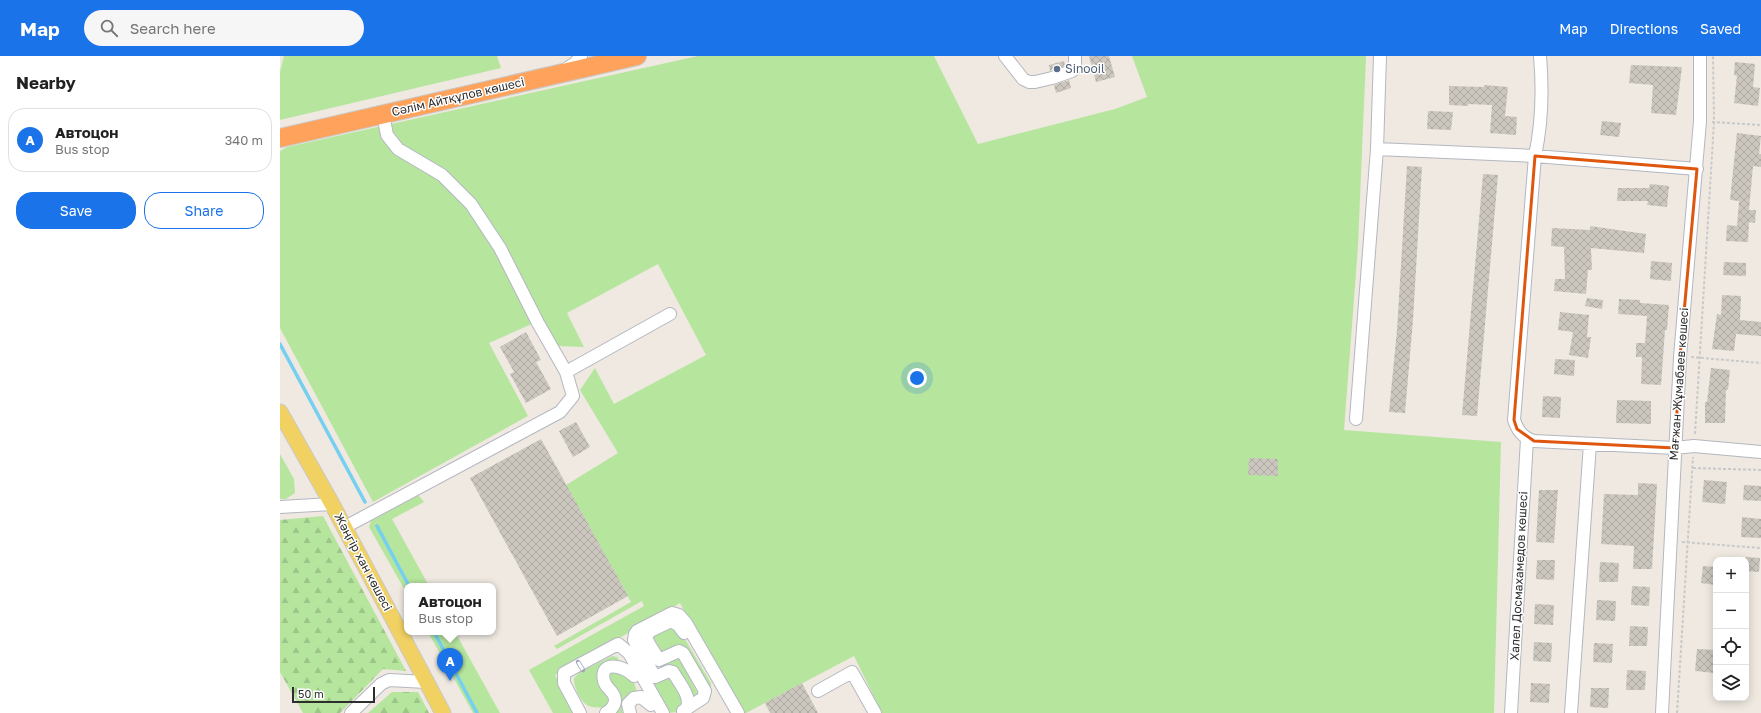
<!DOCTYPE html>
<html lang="en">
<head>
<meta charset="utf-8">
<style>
  body { margin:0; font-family:"Golos Text",sans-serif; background:#f6f6f6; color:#222 }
  .controls { position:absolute; right:12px; bottom:12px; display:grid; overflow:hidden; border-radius:8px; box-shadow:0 2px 10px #0003 }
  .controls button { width:36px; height:36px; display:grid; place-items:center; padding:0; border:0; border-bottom:1px solid #e0e0e0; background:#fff; color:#222; font:20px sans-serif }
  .scale { position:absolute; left:12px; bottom:10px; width:83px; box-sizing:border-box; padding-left:4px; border:2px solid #2e2e2e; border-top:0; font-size:11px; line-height:14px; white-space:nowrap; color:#2e2e2e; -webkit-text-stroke:3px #fff; paint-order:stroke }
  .you { position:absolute; left:637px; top:322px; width:14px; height:14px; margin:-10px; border:3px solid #fff; border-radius:50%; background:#1a73e8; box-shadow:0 0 0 6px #1a73e833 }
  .badge { display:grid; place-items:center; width:26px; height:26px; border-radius:50%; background:#1a73e8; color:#fff; font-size:13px; font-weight:700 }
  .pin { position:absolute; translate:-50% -33px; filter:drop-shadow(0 1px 2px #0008) }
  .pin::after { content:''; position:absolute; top:21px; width:14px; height:12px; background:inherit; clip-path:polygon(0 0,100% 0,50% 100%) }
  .popup { position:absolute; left:124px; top:527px; width:92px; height:52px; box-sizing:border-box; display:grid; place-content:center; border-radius:8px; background:#fff; filter:drop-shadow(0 1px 3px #0005); font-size:13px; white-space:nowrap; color:#767676 }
  .popup b { font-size:15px; color:#222 }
  .popup::after { content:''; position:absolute; left:50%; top:100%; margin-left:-8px; border:8px solid transparent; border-top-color:#fff }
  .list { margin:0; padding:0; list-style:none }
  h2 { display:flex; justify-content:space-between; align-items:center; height:52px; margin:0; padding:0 16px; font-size:17px }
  h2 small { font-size:13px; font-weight:400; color:#767676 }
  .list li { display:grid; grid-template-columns:26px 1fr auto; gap:12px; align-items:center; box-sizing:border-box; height:64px; margin:0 8px 8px; padding:0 8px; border:1px solid #e0e0e0; border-radius:16px }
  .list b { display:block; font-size:15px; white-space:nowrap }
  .list p { margin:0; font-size:13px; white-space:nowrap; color:#767676 }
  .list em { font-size:13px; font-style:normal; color:#767676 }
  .actions { display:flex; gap:8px; padding:12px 16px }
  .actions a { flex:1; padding:9px 0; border:1px solid #1a73e8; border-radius:16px; text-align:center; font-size:14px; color:#1a73e8 }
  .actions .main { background:#1a73e8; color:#fff }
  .icon { flex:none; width:22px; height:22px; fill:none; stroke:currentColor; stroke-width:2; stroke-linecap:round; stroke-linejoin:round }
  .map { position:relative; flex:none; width:1481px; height:657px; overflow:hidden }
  header { display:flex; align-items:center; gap:24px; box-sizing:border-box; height:56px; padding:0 20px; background:#1a73e8; color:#fff }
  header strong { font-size:19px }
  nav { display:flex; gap:22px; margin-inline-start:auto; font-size:14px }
  .search { width:280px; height:36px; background:#f6f6f6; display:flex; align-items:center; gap:10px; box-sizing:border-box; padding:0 14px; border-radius:22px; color:#767676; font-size:15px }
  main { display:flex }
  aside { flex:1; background:#fff }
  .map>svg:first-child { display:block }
  .grass { fill:#b6e59e }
  .forest { fill:url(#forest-firs) }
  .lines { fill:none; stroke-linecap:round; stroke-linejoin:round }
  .stream { stroke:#75cff0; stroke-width:3.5 }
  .building { fill:url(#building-cross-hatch) }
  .minor-casing { stroke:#b4b7c1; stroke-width:14 }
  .major-casing { stroke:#c9c9c9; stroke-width:17 }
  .highway-casing { stroke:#c9c9c9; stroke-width:20 }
  .path { stroke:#c9c9c9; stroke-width:2; stroke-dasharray:3 2; stroke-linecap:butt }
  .minor { stroke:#fff; stroke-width:12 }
  .major { stroke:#f2d163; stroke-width:15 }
  .highway { stroke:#ffa35c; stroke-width:18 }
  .rail-casing { stroke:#a3a6b8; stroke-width:4.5 }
  .rail { stroke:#fff; stroke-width:3; stroke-dasharray:9; stroke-linecap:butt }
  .marked { fill:none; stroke:#df570e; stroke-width:3; stroke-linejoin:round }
  .service-dot { fill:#5c6f8a; stroke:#fff; stroke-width:1.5 }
  .labels { text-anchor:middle; stroke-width:3; stroke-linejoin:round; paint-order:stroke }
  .service-label { font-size:12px; fill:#4e5e75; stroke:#fff; text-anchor:start }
  .street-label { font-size:12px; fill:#2e2e2e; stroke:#fff }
</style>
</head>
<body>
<header>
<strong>Map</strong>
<div class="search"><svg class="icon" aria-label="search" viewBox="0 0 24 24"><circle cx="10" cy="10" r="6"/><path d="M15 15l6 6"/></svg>Search here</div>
<nav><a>Map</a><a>Directions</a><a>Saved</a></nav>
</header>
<main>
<aside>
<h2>Nearby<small></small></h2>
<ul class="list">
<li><span class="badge">A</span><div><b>Автоцон</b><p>Bus stop</p></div><em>340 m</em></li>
</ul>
<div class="actions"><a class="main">Save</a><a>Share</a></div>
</aside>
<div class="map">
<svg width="1481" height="657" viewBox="0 0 1481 657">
  <defs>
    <pattern id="forest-firs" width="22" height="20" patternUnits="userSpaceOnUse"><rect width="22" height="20" fill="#b6e59e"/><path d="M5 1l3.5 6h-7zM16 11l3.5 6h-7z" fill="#9dc588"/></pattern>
    <pattern id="building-cross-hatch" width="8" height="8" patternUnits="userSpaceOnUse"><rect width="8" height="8" fill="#cbc7bf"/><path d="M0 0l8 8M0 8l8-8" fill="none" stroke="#afaba4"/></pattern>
  </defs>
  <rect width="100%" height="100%" fill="#efe9e1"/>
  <path class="grass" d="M4,0h213l4,12 -221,52v-48z
    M418,0h236l44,88 137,-35 32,-12 -15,-41h234l-8,190 -14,184 157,12 -7,271h-612l-28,-57 -108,57h-4l-62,-110 -125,72 21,38h-23l-24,-43 115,-64 -2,-5 -85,48 -3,-3 77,-44 -65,-117 52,-32 -38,-63 15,-22 19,36 92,-49 -48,-91 -91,49 17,34 -26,-1 -15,-27 -54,24 39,73 -155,86 -93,-174v-177l7,-4z
    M0,398l14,25 1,14 -9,6h-6z
    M132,440h7l5,6 -32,17 37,67h-22v8l-38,-67 3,-9z
    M388,569l12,6 31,52v5l-3,-1 -25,-42 -20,10 -11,-20z
    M148,576h27l45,81h-27z
    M365,591l12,22 19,-10h4l18,35 -6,2 -18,-31 -17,8z
    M355,595l19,33 14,-7 3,1 13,22 -6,12 -12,1z
    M332,600l5,1 2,3 -4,1 -17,20c3,10 11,11 13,22l-8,5c-4,-1 -12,0 -16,-3 -7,-4 -14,-20 -13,-27l6,-6z
    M331,615l21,6 5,15 -11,21h-15l-4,-36z"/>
  <path class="forest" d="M43,460l83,155 -23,-2 -43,44h-37l-23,-41v-152z
    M112,636h26l11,21h-61z"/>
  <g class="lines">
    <path class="stream" d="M0,288l85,158
      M97,470l32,60
      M154,576l43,81"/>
  </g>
  <path class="building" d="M809,0h20l6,21 -19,5z
    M784,5l1,5 -15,5 -1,-6z
    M1455,6l20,2 -2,23 7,1 -2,18 -24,-3 3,-27 -3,-1z
    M1351,9l51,2 -6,48 -25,-2 2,-28 -24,-2z
    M789,24l2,8 -15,5 -2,-8z
    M1204,29l24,2 -3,29 12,1 -1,18 -26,-2 2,-28 -24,-1v2l-19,-1v-19l35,1z
    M1148,55l25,1 -2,18 -24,-1z
    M1322,65l19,2 -2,14 -19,-2z
    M1457,77l24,3 -2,18h2v13l-8,-1 -4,44h7l-1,13 -6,-1 -1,20 -22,-1 1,-16 10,1 2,-25 -9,-1z
    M1127,110l15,1 -9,153 -8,93 -16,-1 8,-82z
    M1203,118l15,1 -21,241 -15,-1z
    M1370,128l19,2 -2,21 -20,-2 1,-4h-31l1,-13h31z
    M1310,170l56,8 -2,19 -53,-5 1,22h-4l-2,24 -32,-3 1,-12h10l-1,-32 -13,-1 1,-18 38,2z
    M1371,205l21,2 -1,18 -21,-2z
    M1444,206l22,1v13l-23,-1z
    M1442,239l19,1 -1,24 21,2v14l-25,-2 -2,17 -22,-2 5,-35 4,1z
    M1307,242l16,2 -1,9 -17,-3z
    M1339,243l21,1v3l29,2 -2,25h-2l-4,55 -20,-1 1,-27h-6v-14h9l2,-27 -29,-2z
    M1280,256l29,3 -2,22h4l-3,21 -19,-3 4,-23 -15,-2z
    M246,276l15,28 -5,2 15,27 -25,14 -16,-29 4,-2 -14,-25z
    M1275,303l20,1 -1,16 -20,-2z
    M1431,312l19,2 -2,20h-2l-1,33h-20v-21h2z
    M1263,340l18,1 -1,21 -18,-1z
    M1337,344l34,1v23l-35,-1z
    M296,366l14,25 -17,10 -14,-26z
    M261,383l87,157 -71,40 -87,-158z
    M969,402l29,1v17l-30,-1z
    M1424,424l23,2 -2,22 -23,-2z
    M1358,427l19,1 -5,85h-19l1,-23 -33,-2 3,-50 34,1z
    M1464,429l17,1v15l-18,-1z
    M1259,434h19l-4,53 -18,-1z
    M1462,461l19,2v19l-20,-1z
    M1466,501l14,1 -1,14 -13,-1z
    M1257,504h18l-1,20 -18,-1z
    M1320,506l19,1 -1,19h-19z
    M1423,510l13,1v18l-15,-2z
    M1352,530l18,1 -1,19 -18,-1z
    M1317,544l19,1 -1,20 -19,-1z
    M1255,548l19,1 -1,20 -19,-1z
    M1350,570l18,1 -1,19h-18z
    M1254,586l18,1 -1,19 -18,-1z
    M1314,587l19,1 -1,19 -19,-1z
    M1417,593l19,1 -1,23 -20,-2z
    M1347,614l19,1 -1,19h-19z
    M522,627l16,30h-48l-5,-10z
    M1251,627l19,1 -1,19 -19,-1z
    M1311,632h18l-1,20 -18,-1z"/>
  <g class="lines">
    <defs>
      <path id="minor" d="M725,0l18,23 6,3h6l17,-4 20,-7 3,-3v-12
        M1260,0c3,34 2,67 -5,100l-21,264c4,11 8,17 20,21l141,7 19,-2 67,6
        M286,13l9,-6 6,-7
        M1097,93l158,7 162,13
        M286,316l104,-58
        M1076,363l21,-270 3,-93
        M0,451l52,-3
        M65,471l215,-115 13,-16 -7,-24 -28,-49 -38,-75 -29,-44 -29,-29 -44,-26 -11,-14 -4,-21
        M538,635l34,-19 23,41
        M406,653c7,-11 -7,-26 -13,-37l-4,-1 -14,6 -21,-37 1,-6 2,-3 35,-18 7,2 7,8 52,90
        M403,655l20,-13 2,-7 -22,-38 -4,-2 -20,9 -10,-16 -3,-7 4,-6 21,-10 7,4 6,8
        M71,657l30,-29 8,-4 37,2
        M300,657l-16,-30v-10l54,-29 11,9 34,60
        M326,657c5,-3 9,-7 9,-13 0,-9 -9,-11 -11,-19 -5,-22 21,-15 30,-5
        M350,657l-2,-9 6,-6 7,-1 10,8
        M1231,657l16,-274
        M1291,657l19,-269
        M1382,657l18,-356 20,-236v-65"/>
      <path id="major" d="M0,356l52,92 111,209"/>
      <path id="highway" d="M0,82l357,-82"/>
    </defs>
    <use href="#minor" class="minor-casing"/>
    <use href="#major" class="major-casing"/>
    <use href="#highway" class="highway-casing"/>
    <path class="path" d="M1432,66l49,3
      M1411,301l70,6
      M1415,378l19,-312 -1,-66
      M1413,412l68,2
      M1402,486l79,6
      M1397,657l16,-256"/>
    <use href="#minor" class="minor"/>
    <use href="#major" class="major"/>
    <use href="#highway" class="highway"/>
    <defs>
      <path id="rail" d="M298,606l5,8"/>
    </defs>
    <use href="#rail" class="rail-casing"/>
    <use href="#rail" class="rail"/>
  </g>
  <path class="marked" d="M1255,100l162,13 -17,188 -5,91 -141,-7 -17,-12 -3,-9z"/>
  <circle class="service-dot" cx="777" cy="13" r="4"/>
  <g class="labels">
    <g class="service-label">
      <text x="785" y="17">Sinooil</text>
    </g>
    <g class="street-label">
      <text transform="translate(178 41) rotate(-13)" y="4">Сәлім Айтқұлов көшесі</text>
      <text transform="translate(1399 328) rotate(-86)" y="4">Мағжан Жұмабаев көшесі</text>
      <text transform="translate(83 506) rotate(62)" y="4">Жәңгір хан көшесі</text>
      <text transform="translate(1239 520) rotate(-87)" y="4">Халел Досмахамедов көшесі</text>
    </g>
  </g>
</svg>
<div class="controls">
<button>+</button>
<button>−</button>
<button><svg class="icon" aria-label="locate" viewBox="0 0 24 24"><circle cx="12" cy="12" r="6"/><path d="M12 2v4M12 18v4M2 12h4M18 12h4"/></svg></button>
<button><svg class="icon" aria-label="layers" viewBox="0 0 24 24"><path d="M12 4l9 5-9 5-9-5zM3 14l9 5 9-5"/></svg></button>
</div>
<div class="scale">50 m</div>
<div class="you"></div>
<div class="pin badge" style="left:170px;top:625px">A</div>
<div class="popup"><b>Автоцон</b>Bus stop</div>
</div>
</main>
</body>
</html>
